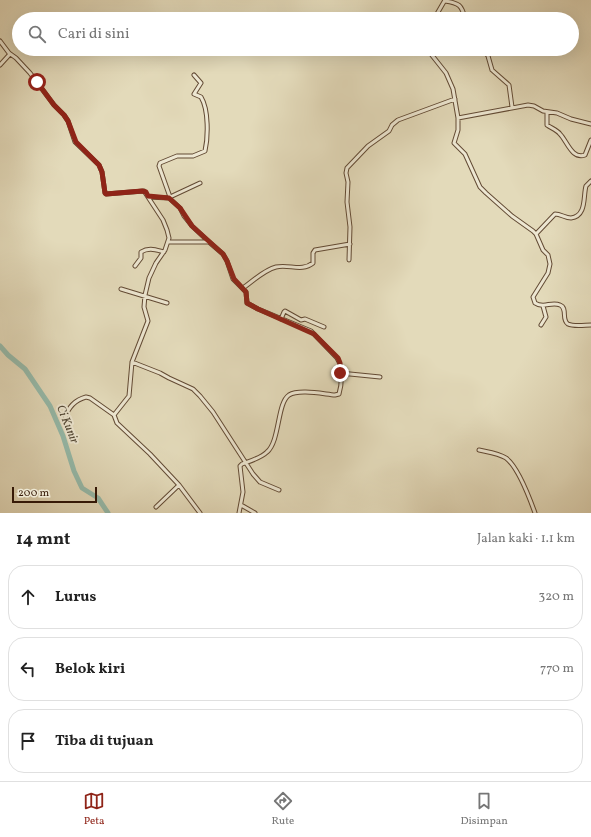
<!DOCTYPE html>
<html lang="id">
<head>
<meta charset="utf-8">
<style>
  body { margin:0; font-family:Vollkorn,serif; background:#f2f2f2; color:#222 }
  .scale { position:absolute; left:12px; bottom:10px; width:85px; box-sizing:border-box; padding-left:4px; border:2px solid #371a07; border-top:0; font-size:11px; line-height:14px; white-space:nowrap; color:#371a07; -webkit-text-stroke:3px #ede7d2; paint-order:stroke }
  .stop { position:absolute; width:12px; height:12px; margin:-9px; border:3px solid #8f2418; border-radius:50%; background:#fff }
  .stop.end { background:#8f2418; border-color:#fff; box-shadow:0 1px 4px #0008 }
  .list { margin:0; padding:0; list-style:none }
  h2 { display:flex; justify-content:space-between; align-items:center; height:52px; margin:0; padding:0 16px; font-size:17px }
  h2 small { font-size:13px; font-weight:400; color:#767676 }
  .list li { display:grid; grid-template-columns:26px 1fr auto; gap:12px; align-items:center; box-sizing:border-box; height:64px; margin:0 8px 8px; padding:0 8px; border:1px solid #e0e0e0; border-radius:16px }
  .list b { display:block; font-size:15px; white-space:nowrap }
  .list em { font-size:13px; font-style:normal; color:#767676 }
  .icon { flex:none; width:22px; height:22px; fill:none; stroke:currentColor; stroke-width:2; stroke-linecap:round; stroke-linejoin:round }
  .map { position:relative; flex:none; width:591px; height:513px; overflow:hidden }
  .search { position:absolute; background:#fff; box-shadow:0 4px 16px #0002; left:12px; right:12px; top:12px; height:44px; display:flex; align-items:center; gap:10px; box-sizing:border-box; padding:0 14px; border-radius:22px; color:#767676; font-size:15px }
  .sheet { height:268px; background:#fff }
  nav { display:flex; justify-content:space-around; align-items:center; box-sizing:border-box; height:56px; border-top:1px solid #e0e0e0; background:#fff; font-size:11px; color:#767676 }
  nav a { display:grid; justify-items:center; gap:2px }
  nav .on { color:#8f2418 }
  .map>svg:first-child { display:block }
  .lines { fill:none; stroke-linecap:round; stroke-linejoin:round }
  .river { stroke:#96bbab; stroke-width:5 }
  .minor-casing { stroke:#624a34; stroke-width:5 }
  .minor { stroke:#ede7d2; stroke-width:3 }
  .route { stroke:#8f2418; stroke-width:5 }
  .labels { text-anchor:middle; stroke-width:4; stroke-linejoin:round; paint-order:stroke }
  .water-label { font-size:12px; font-style:italic; fill:#544a38; stroke:#ede7d2 }
</style>
</head>
<body>
<div class="map">
<svg width="591" height="513" viewBox="0 0 591 513">
  <rect width="100%" height="100%" fill="#e3daba"/>
  <filter id="stains"><feTurbulence type="fractalNoise" baseFrequency=".005" numOctaves="4"/><feColorMatrix values="0 0 0 0 .2 0 0 0 0 .09 0 0 0 0 .02 0 0 0 .5 -.17"/></filter>
  <radialGradient id="worn" r=".72"><stop offset=".6" stop-color="#630" stop-opacity="0"/><stop offset="1" stop-color="#630" stop-opacity=".3"/></radialGradient>
  <g class="lines">
    <path class="river" d="M0,346l8,9 17,14 25,37 13,30 11,35 8,17 16,10 10,15"/>
    <defs>
      <path id="minor" d="M445,1c14,2 17,4 20,18
        M434,19l11,-19
        M0,41l9,12 7,5 14,15 24,32 10,10 4,6 7,21 24,23 3,7 3,21 1,1 38,-3 19,29 4,10 2,8 -4,12 -9,13 -7,15 -4,17 -1,12 4,14 -16,41 -3,34 -15,19 3,8 33,31 29,31 21,28
        M427,49l19,24 7,16 5,29v12l-4,13 11,11 15,33 6,6 26,23 21,15 3,3 7,16 5,5 2,9 -2,9 -15,24 2,6c9,6 16,-2 25,2 8,3 1,15 8,19 6,3 17,1 23,1
        M483,49l5,7 4,14 17,15 3,22
        M0,65l10,-11
        M547,112v13c4,3 10,5 13,9 7,7 12,26 25,21l6,-15
        M458,118l70,-13 6,1 9,5 14,2 14,6 20,5
        M148,197l21,1 1,-1 -11,-31 1,-3 17,-7h16l12,-5c3,-13 4,-41 -4,-54l-7,-3 7,-11 -7,-8
        M170,197l30,-14
        M169,198l11,10 4,8 8,10 17,16
        M536,234l19,-20c6,0 10,4 16,4 16,-2 12,-22 15,-32 1,-1 4,-4 5,-5
        M168,242h41l14,12 4,7 6,18 13,13 1,11 11,6 53,22 26,27c6,9 5,26 2,36l-4,1c-12,-1 -36,-6 -46,0 -12,8 -9,46 -22,57 -6,6 -17,9 -25,12l-2,2 3,26 -4,21
        M349,260l1,-33 -3,-25 1,-20 -2,-9 1,-5 21,-22 21,-15 3,-6 6,-5 57,-21
        M135,266l6,-8v-6c8,-5 15,-2 23,0
        M243,288c10,-7 21,-18 33,-21 13,-3 26,5 37,-4v-10l2,-3 35,-6
        M121,289l46,14
        M281,319l3,-7 1,-1 16,9 4,-1 19,8
        M541,325l5,-8 -3,-11
        M132,362l28,11 9,5 24,11 7,7 13,16 40,62 7,8 19,8
        M340,373l40,4
        M65,418c3,-10 10,-18 21,-21l4,1 24,17
        M479,450c9,2 19,3 27,8 12,9 24,41 29,55
        M241,505l14,8
        M156,507l23,-22"/>
    </defs>
    <use href="#minor" class="minor-casing"/>
    <use href="#minor" class="minor"/>
  </g>
  <g class="lines">
    <path class="route" d="M37,82l17,23 10,10 4,6 8,21 23,23 3,7 3,21 1,1 36,-3 4,1 2,4 21,2 11,10 12,18 31,28 4,7 7,18 12,13 1,11 11,6 56,25 24,24 2,5v10"/>
  </g>
  <g class="labels">
    <g class="water-label">
      <text transform="translate(68 424) rotate(68)" y="4">Ci Kunir</text>
    </g>
  </g>
  <rect width="100%" height="100%" filter="url(#stains)"/>
  <rect width="100%" height="100%" fill="url(#worn)"/>
</svg>
<div class="scale">200 m</div>
<div class="stop" style="left:37px;top:82px"></div>
<div class="stop end" style="left:340px;top:373px"></div>
<div class="search"><svg class="icon" aria-label="search" viewBox="0 0 24 24"><circle cx="10" cy="10" r="6"/><path d="M15 15l6 6"/></svg>Cari di sini</div>
</div>
<section class="sheet">
<h2>14 mnt<small>Jalan kaki · 1.1 km</small></h2>
<ul class="list">
<li><svg class="icon" aria-label="ahead" viewBox="0 0 24 24"><path d="M12 20V5M6 11l6-6 6 6"/></svg><div><b>Lurus</b></div><em>320 m</em></li>
<li><svg class="icon" aria-label="left" viewBox="0 0 24 24"><path d="M17 20v-9H6M10 6l-5 5 5 5"/></svg><div><b>Belok kiri</b></div><em>770 m</em></li>
<li><svg class="icon" aria-label="arrive" viewBox="0 0 24 24"><path d="M6 21V4h12l-3 4 3 4H6"/></svg><div><b>Tiba di tujuan</b></div></li>
</ul>
</section>
<nav>
<a class="on"><svg class="icon" aria-label="map" viewBox="0 0 24 24"><path d="M3 6l6-2 6 2 6-2v14l-6 2-6-2-6 2zM9 4v14M15 6v14"/></svg>Peta</a>
<a><svg class="icon" aria-label="directions" viewBox="0 0 24 24"><path d="M12 3l9 9-9 9-9-9zM9 14v-3h6M13 9l2 2-2 2"/></svg>Rute</a>
<a><svg class="icon" aria-label="saved" viewBox="0 0 24 24"><path d="M7 4h10v16l-5-4-5 4z"/></svg>Disimpan</a>
</nav>
</body>
</html>
